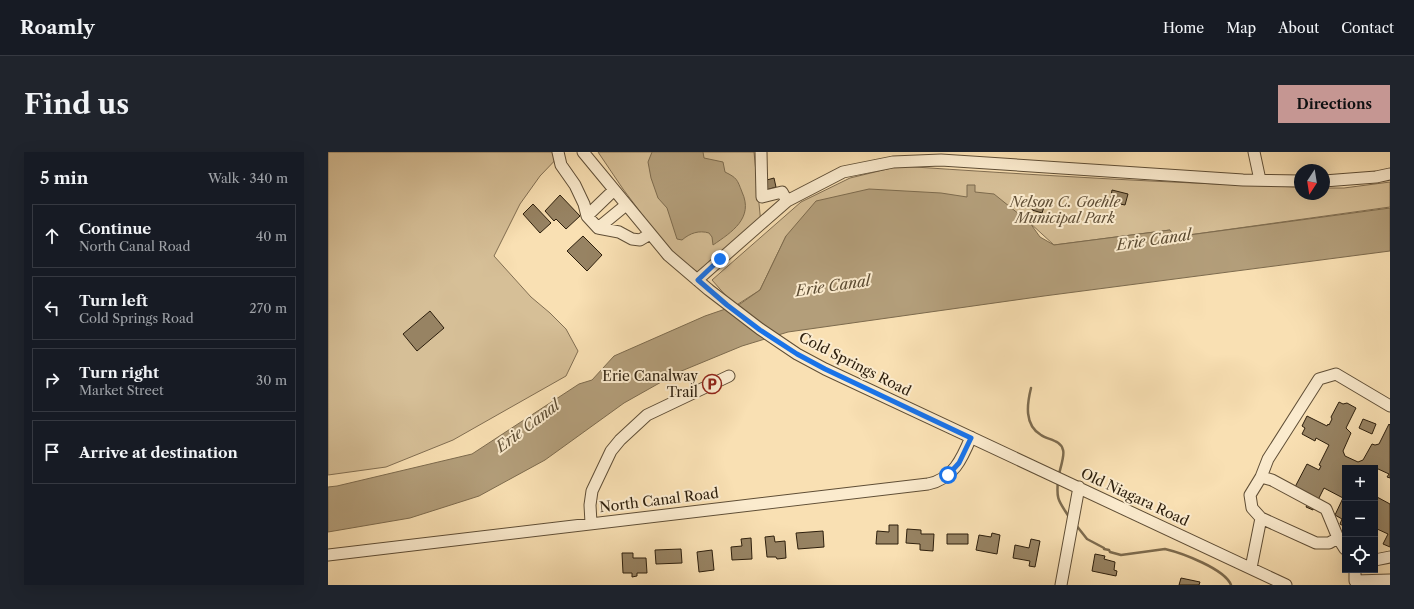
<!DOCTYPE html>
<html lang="en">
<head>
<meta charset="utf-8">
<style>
  body { margin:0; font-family:"Libre Caslon Text",serif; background:#20242c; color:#f1f3f6 }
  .controls { position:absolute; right:12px; bottom:12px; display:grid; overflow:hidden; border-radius:0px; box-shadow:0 4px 16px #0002 }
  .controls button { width:36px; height:36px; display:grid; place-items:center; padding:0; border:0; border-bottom:1px solid #363941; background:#171b24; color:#f1f3f6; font:20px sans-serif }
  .compass { position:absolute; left:966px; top:12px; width:36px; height:36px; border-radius:50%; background:#171b24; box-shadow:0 4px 16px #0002; rotate:192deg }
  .stop { position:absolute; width:12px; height:12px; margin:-9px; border:3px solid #1a73e8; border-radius:50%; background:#fff }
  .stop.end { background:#1a73e8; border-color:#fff; box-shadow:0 1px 4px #0008 }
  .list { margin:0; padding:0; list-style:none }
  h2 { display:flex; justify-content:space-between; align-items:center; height:52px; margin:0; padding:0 16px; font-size:17px }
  h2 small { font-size:13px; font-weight:400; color:#9ea1a6 }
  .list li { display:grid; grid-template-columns:26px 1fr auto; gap:12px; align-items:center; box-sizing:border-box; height:64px; margin:0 8px 8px; padding:0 8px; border:1px solid #363941; border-radius:0px }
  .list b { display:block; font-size:15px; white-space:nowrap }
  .list p { margin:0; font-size:13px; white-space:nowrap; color:#9ea1a6 }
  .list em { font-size:13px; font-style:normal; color:#9ea1a6 }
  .icon { flex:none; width:22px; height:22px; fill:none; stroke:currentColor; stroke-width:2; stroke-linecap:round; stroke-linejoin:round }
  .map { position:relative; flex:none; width:1062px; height:433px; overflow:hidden; border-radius:0px }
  header { display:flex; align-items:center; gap:24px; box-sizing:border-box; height:56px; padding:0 20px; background:#171b24; border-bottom:1px solid #363941 }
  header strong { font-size:19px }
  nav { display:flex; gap:22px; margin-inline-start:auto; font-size:14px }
  .intro { display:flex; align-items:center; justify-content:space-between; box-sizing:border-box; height:96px; padding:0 24px }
  h1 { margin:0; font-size:28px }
  .button { padding:10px 18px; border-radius:0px; background:#c59692; color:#111; font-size:14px; font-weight:700 }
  main { display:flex; gap:24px; padding:0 24px }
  aside { flex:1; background:#171b24; border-radius:0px; box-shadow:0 4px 16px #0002 }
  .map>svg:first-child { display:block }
  .green { fill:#d6bf97; stroke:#816e52 }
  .water { fill:#b39e7a; stroke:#7d6b4e }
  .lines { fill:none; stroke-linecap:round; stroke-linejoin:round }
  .stream { stroke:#7d6b4e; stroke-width:2.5 }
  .building { fill:#978363; stroke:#2c1e0c }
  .minor-casing { stroke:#5f4e36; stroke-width:13 }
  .minor { stroke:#fbebce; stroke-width:11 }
  .route { stroke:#1a73e8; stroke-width:5 }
  .labels { text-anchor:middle; stroke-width:4; stroke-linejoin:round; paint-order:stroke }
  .park-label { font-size:14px; font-style:italic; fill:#5f4e36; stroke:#fbebce }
  .street-label { font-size:14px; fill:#2c1e0c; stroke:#fbebce }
  .poi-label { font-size:14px; fill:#2c1e0c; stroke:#fbebce; text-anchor:end }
  .water-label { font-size:15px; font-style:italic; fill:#5b4b32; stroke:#fbebce }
</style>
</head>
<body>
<header>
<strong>Roamly</strong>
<nav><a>Home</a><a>Map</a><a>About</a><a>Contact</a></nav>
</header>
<div class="intro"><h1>Find us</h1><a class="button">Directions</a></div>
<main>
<aside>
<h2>5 min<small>Walk · 340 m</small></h2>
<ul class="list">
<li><svg class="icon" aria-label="ahead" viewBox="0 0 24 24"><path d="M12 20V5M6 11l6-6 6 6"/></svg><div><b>Continue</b><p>North Canal Road</p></div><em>40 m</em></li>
<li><svg class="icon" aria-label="left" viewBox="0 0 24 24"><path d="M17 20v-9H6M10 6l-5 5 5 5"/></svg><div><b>Turn left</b><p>Cold Springs Road</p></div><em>270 m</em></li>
<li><svg class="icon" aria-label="right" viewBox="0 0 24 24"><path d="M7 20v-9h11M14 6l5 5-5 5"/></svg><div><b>Turn right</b><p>Market Street</p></div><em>30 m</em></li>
<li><svg class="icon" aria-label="arrive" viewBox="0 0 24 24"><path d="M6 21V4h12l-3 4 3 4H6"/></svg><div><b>Arrive at destination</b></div></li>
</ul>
</aside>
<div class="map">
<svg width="1062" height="433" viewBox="0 0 1062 433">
  <rect width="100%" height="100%" fill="#f9e0b3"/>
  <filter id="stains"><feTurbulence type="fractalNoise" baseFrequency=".005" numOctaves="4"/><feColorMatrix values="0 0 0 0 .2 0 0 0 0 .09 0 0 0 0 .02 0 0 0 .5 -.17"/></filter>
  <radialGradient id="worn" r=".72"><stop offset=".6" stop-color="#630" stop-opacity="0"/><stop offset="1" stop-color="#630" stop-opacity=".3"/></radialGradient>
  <path class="green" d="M0,0h235l-23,24 -20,28 -26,52 37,41 19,16 16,16 12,22 -12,25 -113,64 -67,27 -58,8z
    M270,0h156l7,72 -62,49 -21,-15 -19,-21 -36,-48z
    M572,14c133,9 267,17 400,21v7h24v-6h20l46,-6v25l-216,30 -4,-7 -116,15 -24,-22 -244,13 -26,54 -25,16 -23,-26 89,-78 49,-24z"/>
  <path class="water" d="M324,0h51l1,6 19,4 2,10c12,6 12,7 17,20 12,26 -10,40 -29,53l-1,-8 -3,-4c-10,-3 -19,0 -27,7l-5,-1 -10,-31 -9,-10 -7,-20 -3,-16z
    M639,33h8v7l19,2 36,29 10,14 14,8 116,-15 4,7 216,-29v43l-346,45 -256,36 -46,14 -63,26 -55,31 -79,57 -66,36 -69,22 -82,14v-45l9,-1 135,-32 107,-70 13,-4 22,-24 91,-40 35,-12 20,-14 26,-54 30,-35 53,-12 72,4 26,4z"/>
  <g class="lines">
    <path class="stream" d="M703,236c-4,16 -7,37 10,47 7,5 20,5 22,15 2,5 -3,19 -4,24
      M730,329c-2,19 1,20 11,36
      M748,373l11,14 17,9v1l5,1 1,2 11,3 44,-6c17,4 60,20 66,36"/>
  </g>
  <path class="building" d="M446,26l2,9 -10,3 -3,-9z
    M784,38l16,4 -3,11 -15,-3z
    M232,43l20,21 -14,13 -10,-10 -2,2 -9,-10z
    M707,49l10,3 -3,9 -10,-3z
    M205,52l18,19 -11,10 -17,-19z
    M255,84l19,19 -15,16 -20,-20z
    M102,159l14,17 -27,23 -14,-17z
    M1011,250l4,2 4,-1 9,5 -10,20 5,5 -8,18 2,5 13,6 5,-2 9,-16 3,1 4,-1 10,-20 1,1v53l-3,-1 2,-3 -13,-6 -1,1v-1h-30v59l-5,-3 2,-5 -7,-4 8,-17 -19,-10 -11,22 -7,-3 6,-12 -17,-8 12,-23 12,6 2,-4 -2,-1 10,-20 -13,-7 -1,3 -13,-7 3,-6 -3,-2 5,-10 20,10 1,-2 1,1 3,-6 -1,-2z
    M1035,267l13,5 -4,10 -13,-6z
    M1049,345l13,7v43l-7,-3 5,-10 -13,-6v-30l2,1z
    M561,373h9v19h-22l1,-13 12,1z
    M579,377l14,1v4h13l-1,17 -13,-1v-6l-14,-1z
    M495,379l1,16 -26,2 -2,-16z
    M664,381l8,2 -3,19 -21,-4 3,-15 12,2z
    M619,382h21v10h-21z
    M446,384l1,6 10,-1 1,17 -9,1 -1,-2h-9l-2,-20z
    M423,386l1,21 -20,1 -1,-13 11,-1 -1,-7z
    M703,387l9,2 -5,26 -6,-1 1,-5 -17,-3 2,-13 14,3z
    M353,397l1,14 -26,1 -1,-14z
    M384,398l2,20 -15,2 -2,-20z
    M294,401h11v5h13l1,15h-10v3l-5,1v-4h-9z
    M767,402l10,2 -1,3 11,3 -1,8 3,1 -1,5 -24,-5z
    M853,426l19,4 -1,3h-20z"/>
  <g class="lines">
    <defs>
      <path id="minor" d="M230,0l3,13 14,20 9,19 3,12 11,12 21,4 13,7 8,1 10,-6
        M255,0l85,103 41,35 51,39 37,25 28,15 461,216
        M433,0l1,45 20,-5 5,9
        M926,0l6,28
        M996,29l52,-4 14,-3
        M259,64l27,-26
        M270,76l28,-23
        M369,128l90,-79 56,-29 50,-10 48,-2 302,20 57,1
        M933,325l-11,18 2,13 9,10 55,25h13l9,-5
        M263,371l-1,-18 2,-14 19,-40 9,-11 27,-25 82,-39
        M1017,397l-7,-11 -12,-29 -54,-29 -11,-3 7,-18 51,-80 17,-5 54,32
        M0,403l600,-71c25,-5 34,-25 43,-47
        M1047,408l15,-3
        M923,416l10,-50
        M1027,418v11l35,-1
        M733,433l18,-98"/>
    </defs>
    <use href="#minor" class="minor-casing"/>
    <use href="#minor" class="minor"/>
  </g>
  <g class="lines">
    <path class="route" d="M392,107l-22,21 29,25 33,25 37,24 28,15 146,69 -12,25 -11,12"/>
  </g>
  <defs>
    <symbol id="parking-ring" viewBox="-11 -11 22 22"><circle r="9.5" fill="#fbebce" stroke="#8f2418" stroke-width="1.5"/><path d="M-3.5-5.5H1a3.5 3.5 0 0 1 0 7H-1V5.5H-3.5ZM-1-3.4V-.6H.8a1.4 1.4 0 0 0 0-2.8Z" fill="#8f2418"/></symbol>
  </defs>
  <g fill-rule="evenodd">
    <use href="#parking-ring" x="373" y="221" width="22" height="22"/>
  </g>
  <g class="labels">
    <g class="park-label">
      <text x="737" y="55">Nelson C. Goehle<tspan x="737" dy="16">Municipal Park</tspan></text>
    </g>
    <g class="street-label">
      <text transform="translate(527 212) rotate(27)" y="5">Cold Springs Road</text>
      <text transform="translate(807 345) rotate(25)" y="5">Old Niagara Road</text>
      <text transform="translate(331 348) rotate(-7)" y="5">North Canal Road</text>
    </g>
    <g class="poi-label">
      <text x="370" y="229">Erie Canalway<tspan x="370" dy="16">Trail</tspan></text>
    </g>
    <g class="water-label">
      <text transform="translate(826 88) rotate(-8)" y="5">Erie Canal</text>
      <text transform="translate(505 134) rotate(-8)" y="5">Erie Canal</text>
      <text transform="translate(200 274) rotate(-37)" y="5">Erie Canal</text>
    </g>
  </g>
  <rect width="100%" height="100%" filter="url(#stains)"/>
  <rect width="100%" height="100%" fill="url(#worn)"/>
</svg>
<div class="controls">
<button>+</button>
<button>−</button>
<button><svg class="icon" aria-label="locate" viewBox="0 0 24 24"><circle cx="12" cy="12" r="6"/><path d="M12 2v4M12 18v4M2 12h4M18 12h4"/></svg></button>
</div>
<svg class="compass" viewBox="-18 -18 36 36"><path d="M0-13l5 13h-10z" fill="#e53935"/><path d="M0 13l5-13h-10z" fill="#9ea1a6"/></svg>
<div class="stop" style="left:620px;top:323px"></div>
<div class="stop end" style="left:392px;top:107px"></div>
</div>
</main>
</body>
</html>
